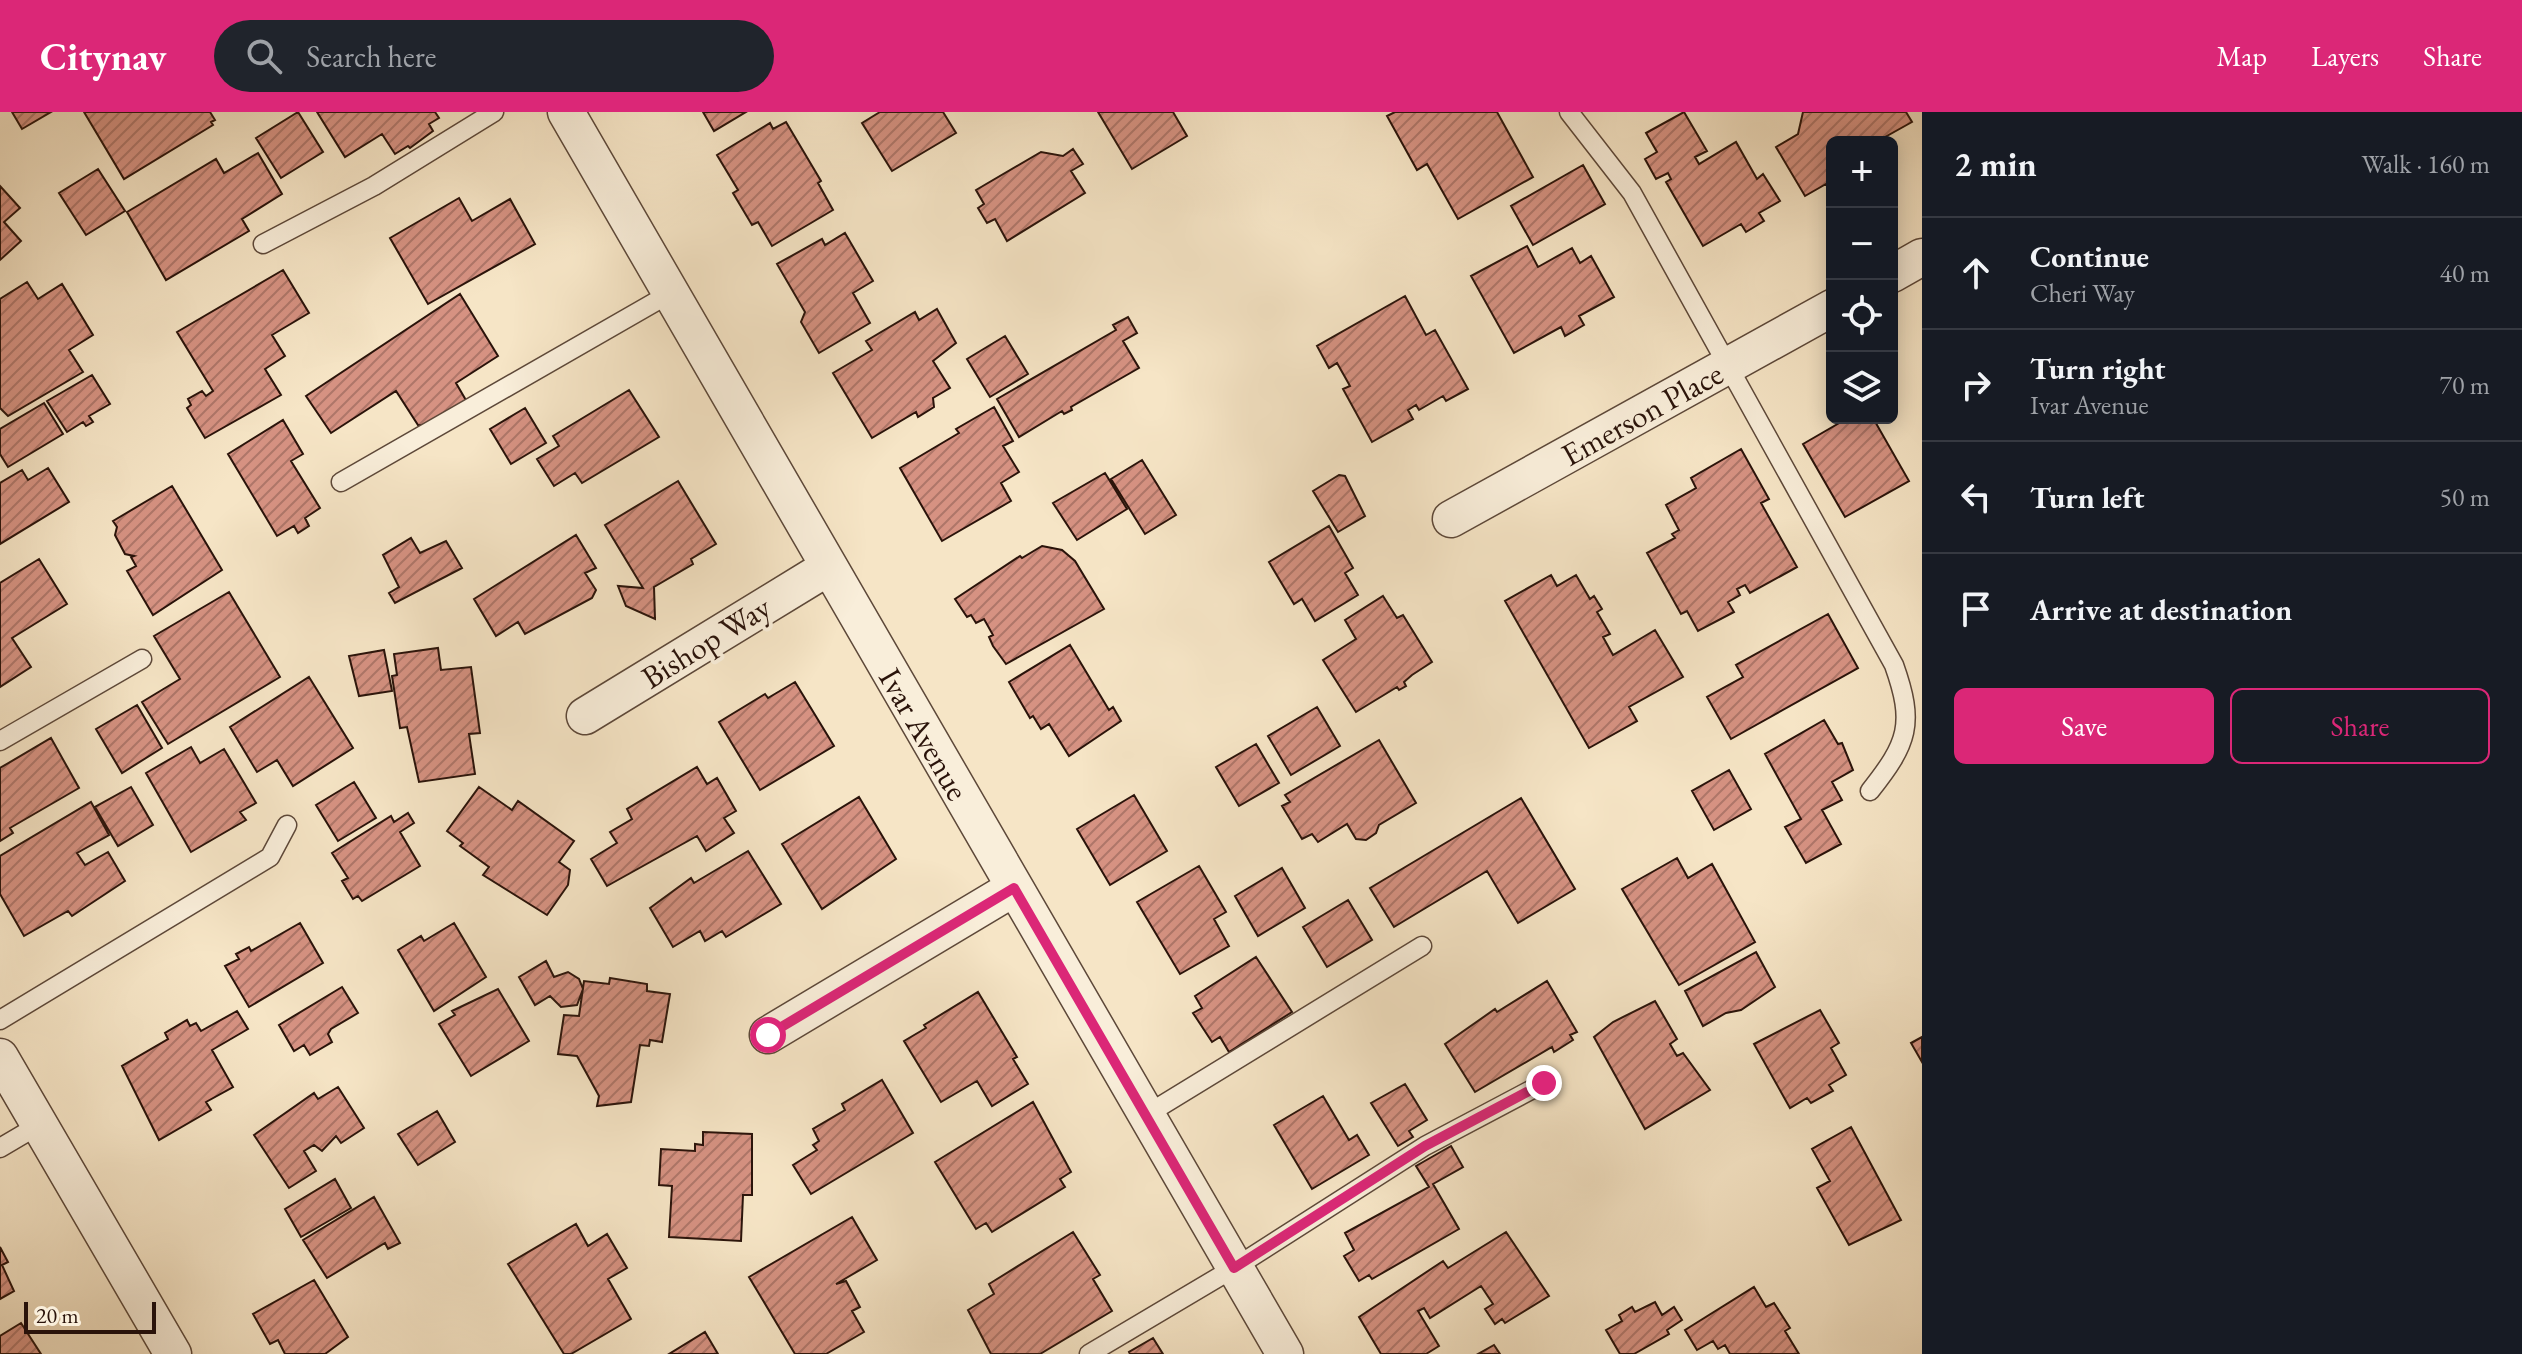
<!DOCTYPE html>
<html lang="en">
<head>
<meta charset="utf-8">
<style>
  body { margin:0; font-family:"EB Garamond",serif; background:#20242c; color:#f1f3f6 }
  .controls { position:absolute; right:24px; top:24px; display:grid; overflow:hidden; border-radius:12px; box-shadow:0 4px 20px #0003 }
  .controls button { width:72px; height:72px; display:grid; place-items:center; padding:0; border:0; border-bottom:2px solid #363941; background:#171b24; color:#f1f3f6; font:40px sans-serif }
  .scale { position:absolute; left:24px; bottom:20px; width:132px; box-sizing:border-box; padding-left:8px; border:4px solid #2a130a; border-top:0; font-size:22px; line-height:28px; white-space:nowrap; color:#2a130a; -webkit-text-stroke:6px #f9eeda; paint-order:stroke }
  .stop { position:absolute; width:24px; height:24px; margin:-18px; border:6px solid #db2777; border-radius:50%; background:#fff }
  .stop.end { background:#db2777; border-color:#fff; box-shadow:0 2px 8px #0008 }
  .list { margin:0; padding:0; list-style:none }
  h2 { display:flex; justify-content:space-between; align-items:center; height:104px; margin:0; padding:0 32px; font-size:34px }
  h2 small { font-size:26px; font-weight:400; color:#9ea1a6 }
  .list li { display:grid; grid-template-columns:52px 1fr auto; gap:24px; align-items:center; box-sizing:border-box; height:112px; padding:0 32px; border-top:2px solid #363941 }
  .list b { display:block; font-size:30px; white-space:nowrap }
  .list p { margin:0; font-size:26px; white-space:nowrap; color:#9ea1a6 }
  .list em { font-size:26px; font-style:normal; color:#9ea1a6 }
  .actions { display:flex; gap:16px; padding:24px 32px }
  .actions a { flex:1; padding:18px 0; border:2px solid #db2777; border-radius:12px; text-align:center; font-size:28px; color:#db2777 }
  .actions .main { background:#db2777; color:#fff }
  .icon { flex:none; width:44px; height:44px; fill:none; stroke:currentColor; stroke-width:2; stroke-linecap:round; stroke-linejoin:round }
  .map { position:relative; flex:none; width:1922px; height:1242px; overflow:hidden }
  header { display:flex; align-items:center; gap:48px; box-sizing:border-box; height:112px; padding:0 40px; background:#db2777; color:#fff }
  header strong { font-size:38px }
  nav { display:flex; gap:44px; margin-inline-start:auto; font-size:28px }
  .search { width:560px; height:72px; background:#20242c; display:flex; align-items:center; gap:20px; box-sizing:border-box; padding:0 28px; border-radius:44px; color:#9ea1a6; font-size:30px }
  main { display:flex }
  aside { flex:1; background:#171b24 }
  .map>svg:first-child { display:block }
  .building { fill:url(#building-hatch); stroke:#2a130a; stroke-width:2 }
  .lines { fill:none; stroke-linecap:round; stroke-linejoin:round }
  .lane-casing { stroke:#5d4839; stroke-width:21 }
  .street-casing { stroke:#5d4839; stroke-width:39 }
  .lane { stroke:#f9eeda; stroke-width:18 }
  .street { stroke:#f9eeda; stroke-width:36 }
  .route { stroke:#db2777; stroke-width:10 }
  .labels { text-anchor:middle; stroke-width:8; stroke-linejoin:round; paint-order:stroke }
  .street-label { font-size:32px; fill:#2a130a; stroke:#f9eeda }
</style>
</head>
<body>
<header>
<strong>Citynav</strong>
<div class="search"><svg class="icon" aria-label="search" viewBox="0 0 24 24"><circle cx="10" cy="10" r="6"/><path d="M15 15l6 6"/></svg>Search here</div>
<nav><a>Map</a><a>Layers</a><a>Share</a></nav>
</header>
<main>
<div class="map">
<svg width="1922" height="1242" viewBox="0 0 1922 1242">
  <defs>
    <pattern id="building-hatch" width="6" height="6" patternUnits="userSpaceOnUse" patternTransform="scale(2)"><rect width="6" height="6" fill="#d69282"/><path d="M-1 1l2-2M0 6l6-6M5 7l2-2" fill="none" stroke="#ae7669"/></pattern>
  </defs>
  <rect width="100%" height="100%" fill="#f6e5c6"/>
  <filter id="stains"><feTurbulence type="fractalNoise" baseFrequency=".0025" numOctaves="4"/><feColorMatrix values="0 0 0 0 .2 0 0 0 0 .09 0 0 0 0 .02 0 0 0 .5 -.17"/></filter>
  <radialGradient id="worn" r=".72"><stop offset=".6" stop-color="#630" stop-opacity="0"/><stop offset="1" stop-color="#630" stop-opacity=".3"/></radialGradient>
  <path class="building" d="M12,0h39l-29,17z
    M84,0h126l5,8 -4,2 2,3 -89,54z
    M298,0l25,40 -42,26 -25,-40z
    M317,0h118l4,6 -10,6 4,7 -23,17 -2,-2 -13,8 -13,-20 -37,23z
    M703,0h43l-32,19z
    M880,0h63l13,21 -64,38 -30,-48z
    M1098,0h75l14,24 -55,33z
    M1395,0h102l36,65 -75,42 -31,-55 -10,6 -30,-54z
    M1684,0l23,39 -12,6 4,7 37,-22 21,37 6,-5 17,27 -21,12 5,8 -18,11 -5,-8 -38,22 -37,-64 5,-3 -3,-6 -12,6 -11,-20 12,-7 -11,-19z
    M1803,0h103l6,10 -36,20h-44v45l-3,2 -3,-5 -21,12 -29,-49 22,-13z
    M786,10l35,59 -3,2 15,27 -61,36 -14,-24 -6,3 -19,-32 5,-3 -21,-35 53,-32 3,6z
    M1073,37l10,15 -12,7 14,22 -78,48 -12,-22 -8,4 -9,-15 6,-4 -8,-14 65,-38 22,4z
    M258,41l24,41 -40,25 7,12 -83,49 -39,-68 89,-53 8,14z
    M1583,53l22,39 -72,41 -22,-39z
    M98,57l27,42 -39,24 -27,-42z
    M0,74l20,22 -16,14 17,19 -21,19z
    M459,86l13,23 38,-22 25,45 -107,60 -38,-66z
    M845,121l28,48 -20,12 17,30 -51,30 -18,-31 4,-10 -28,-48 45,-25 3,6z
    M1527,134l11,21 34,-19 8,15 11,-7 23,41 -35,19 5,9 -19,11 -4,-9 -47,26 -43,-77z
    M283,158l26,43 -37,22 13,21 -20,13 16,26 -76,43 -18,-30 4,-3 -3,-6 14,-8 4,5 7,-5 -36,-59z
    M27,170l11,17 24,-15 31,51 -24,15 14,22 -75,44 -8,-8v-109z
    M460,182l38,62 -42,27 11,19 -39,24 -10,-1 -22,-34 -65,42 -25,-37z
    M1405,184l21,39 9,-5 33,59 -22,12 -3,-5 -24,14 -3,-5 -8,5 5,9 -41,23 -29,-53 7,-3 -13,-23 -8,5 -12,-22z
    M937,197l19,34 -23,18 17,27 -17,10 1,9 -16,10 -2,-5 -44,26 -39,-65 39,-23 -6,-9 49,-29 4,8z
    M1128,205l9,16 -14,8 16,27 -68,39 1,3 -8,4 -2,-3 -43,26 -22,-38 119,-69 -3,-5z
    M1005,224l23,38 -38,23 -23,-38z
    M92,263l18,29 -21,12 4,6 -7,4 -3,-4 -16,10 -20,-31z
    M629,278l30,47 -77,46 -7,-10 -21,13 -17,-27 22,-13 -6,-10z
    M44,291l19,31 -55,33 -8,-13v-25z
    M994,295l19,34 -10,5 16,26 -18,11 10,18 -69,40 -42,-73 59,-35 -3,-4z
    M525,296l21,35 -35,21 -21,-35z
    M1848,306h25l36,63 -64,36 -42,-73z
    M283,308l20,34 -12,7 29,47 -15,10 4,8 -11,7 -4,-7 -17,10 -49,-82z
    M1741,337l28,50 -8,4 36,64 -47,26 -5,-8 -8,4 3,6 -12,7 6,10 -36,19 -11,-20 -6,3 -34,-61 28,-15 -3,-4 7,-4 -13,-25 30,-17 -5,-10z
    M1142,348l34,55 -31,19 -34,-55z
    M48,356l21,34 -69,42v-61l22,-13 6,10z
    M1105,361l22,36 -50,31 -24,-37z
    M1339,363l6,1 20,40 -27,16 -25,-41z
    M678,369l38,63 -25,15 2,5 -39,23 1,32 -29,-13 -8,-20 25,2 -38,-63z
    M172,374l50,84 -69,45 -26,-44 9,-5 -5,-9 3,-1 -9,-2 -10,-19 2,-8 -4,-6z
    M1329,414l24,42 -8,5 13,22 -43,26 -13,-22 -8,5 -25,-42z
    M576,423l20,33 -11,5 11,17 -4,8 -67,36 -7,-12 -22,14 -22,-37z
    M411,426l9,15 26,-12 16,27 -67,35 -6,-10 10,-6 -16,-32z
    M1042,434l20,4 13,11 29,48 -98,55 -13,-18 -4,-9 4,-2 -9,-16 -8,4 -5,-8 -4,2 -12,-18 65,-43 2,2z
    M39,447l28,45 -55,34 19,29 -31,20v-104z
    M1551,463l6,11 19,-11 14,24 4,-3 8,13 -5,3 13,22 -7,3 10,18 42,-25 28,47 -54,30 8,14 -48,27 -84,-147z
    M229,480l51,85 -112,67 -26,-42 38,-23 -26,-43z
    M1383,484l14,22 6,-3 29,47 -20,13 -8,7 2,4 -7,4 -2,-3 -41,25 -33,-52 33,-21 -11,-19z
    M1828,502l30,54 -127,71 -24,-42 36,-20 -7,-12z
    M1070,533l39,65 4,-3 8,14 -52,35 -20,-32 -8,5 -8,-13 -3,2 -21,-36z
    M438,536l3,22 30,-3 9,66 -11,1 6,40 -56,8 -12,-55 -7,1 -8,-52 5,-1 -3,-21z
    M384,538l8,41 -33,5 -10,-40z
    M309,565l44,71 -60,38 -16,-26 -20,12 -27,-45z
    M795,570l39,64 -74,44 -41,-68 46,-28 3,4z
    M137,593l25,43 -40,25 -26,-44z
    M1317,595l23,39 -49,29 -23,-39z
    M1824,608l14,24 4,-1 11,27 -21,12 10,18 -20,10 19,34 -35,19 -21,-36 16,-8 -36,-65z
    M51,626l28,50 -69,40 3,5 -13,8v-73z
    M1379,628l37,63 -37,22 -3,8 -10,7 -10,-1 -9,-15 -29,18 -6,-8 -10,5 -20,-33 8,-4 -5,-7z
    M1256,632l23,39 -40,23 -23,-39z
    M191,635l9,16 24,-14 32,54 -16,9 6,8 -55,32 -45,-79z
    M697,655l10,17 10,-6 19,33 -12,7 10,15 -28,18 -9,-15 -90,50 -16,-27 26,-16 -7,-11 22,-13 -5,-10z
    M1729,658l22,39 -37,21 -22,-39z
    M354,670l22,36 -38,23 -22,-36z
    M131,675l22,38 -35,21 -23,-39z
    M479,675l33,23 6,-9 56,40 -15,21 11,8 -2,15 -21,30 -64,-40 6,-8 -29,-21 3,-3 -16,-12z
    M1134,683l33,56 -57,34 -33,-56z
    M859,685l37,62 -74,50 -40,-65z
    M1521,686l54,91 -57,34 -31,-52 -93,56 -24,-39z
    M91,690l18,33 -32,18 8,12 23,-13 17,29 -53,35 -4,-5 -44,25 -24,-42v-38z
    M408,701l6,10 -14,9 20,34 -58,35 -4,-5 -5,3 -11,-18 6,-3 -16,-25 59,-37 3,6z
    M748,739l33,53 -55,33 -4,-6 -17,10 -5,-10 -27,16 -23,-39 41,-30 3,5z
    M1677,746l11,20 24,-14 43,78 -76,43 -57,-96z
    M1199,754l27,46 -12,7 15,27 -49,28 -43,-72z
    M1282,756l23,40 -47,28 -23,-40z
    M1348,788l24,40 -45,27 -24,-40z
    M300,811l23,40 -74,44 -24,-41 14,-7 -3,-5 13,-7 2,4z
    M454,811l32,54 -52,34 -36,-61 23,-14 3,5z
    M1756,840l19,35 -34,23 -15,3 -23,13 -18,-35z
    M1256,845l36,55 -63,40 -9,-15 -8,5 -19,-29 9,-5 -7,-12z
    M546,849l8,16 14,-5 11,7 4,10 -6,16 -16,2 -11,-11 -15,9 -16,-28z
    M610,866l37,6v7l23,3 -8,48 -12,-2 -1,6 -9,-1 -9,57 -34,4 2,-10 -22,-40 -19,-2 6,-39 15,1 5,-35 25,3z
    M1547,869l30,51 -7,3 3,5 -19,12 -2,-5 -77,45 -30,-48 50,-35 2,3z
    M342,875l16,26 -27,16 -3,5 4,8 -22,13 -6,-10 -10,6 -15,-26z
    M498,877l31,52 -58,35 -32,-52 16,-9 -3,-4z
    M978,880l39,65 -4,2 15,25 -36,22 -15,-25 -36,21 -37,-61 22,-13 -2,-3z
    M1655,889l22,38 -7,5 7,12 6,-3 27,37 -65,39 -51,-92 19,-15z
    M1820,898l19,33 -8,5 15,27 -17,10 4,6 -22,12 -4,-5 -17,10 -36,-64z
    M237,899l11,18 -36,21 21,37 -27,15 5,8 -52,30 -37,-74 46,-27 -3,-6 22,-13 3,6 6,-3 5,8z
    M1922,925v25l-11,-19z
    M882,968l31,53 -102,61 -18,-29 24,-15 -4,-5 6,-4 -6,-12 32,-19 -3,-6z
    M1405,972l22,36 -18,11 4,6 -15,9 -27,-43z
    M338,975l26,41 -23,15 -5,-7 -14,15 -8,-6 -10,6 12,20 -27,17 -35,-53 60,-42 4,6z
    M1323,984l26,44 8,-5 12,20 -57,34 -38,-64z
    M1033,990l38,70 -11,7 5,8 -73,45 -6,-9 -10,6 -41,-67z
    M437,999l18,31 -37,23 -20,-31z
    M1851,1015l50,93 -52,25 -32,-57 13,-7 -18,-32z
    M703,1020l49,2v61h-9l-2,46 -72,-4 3,-51 -13,-1 2,-36 34,2v-7l8,1z
    M1451,1034l12,21 -30,17 26,45 -87,50 -3,-4 -10,6 -15,-25 10,-6 -9,-17 84,-46 -13,-21z
    M335,1067l16,29 -50,29 -16,-28z
    M374,1085l26,46 -12,6 -3,-6 -58,35 -24,-38z
    M852,1105l25,43 -41,24 10,-3 14,26 -8,4 12,21 -38,22h-31l-46,-77z
    M576,1112l12,22 19,-12 20,34 -19,11 23,40 -60,35h-7l-56,-90z
    M1073,1120l27,43 -7,4 19,32 -72,43h-49l-23,-44 26,-16 -5,-10z
    M1506,1120l43,64 -44,27 -3,-4 -7,5 -10,-15 8,-5 -12,-18 -51,32 -6,-10 -6,3 21,35 -13,8h-45l-22,-37 84,-56 5,7z
    M0,1135l8,15 -6,3 12,26 -14,8z
    M314,1168l34,57 -23,17h-40l-7,-14 -8,4 -17,-30z
    M1754,1175l12,20 8,-4 16,25 -5,3 14,23h-69l-5,-9 -7,4 -5,-8 -16,9 -12,-20z
    M1655,1190l7,13 12,-8 8,13 -15,10 2,4 -35,20h-14l-14,-24 16,-9 -3,-6 13,-8 3,5z
    M21,1211l20,31h-41v-18z
    M705,1220l13,22h-49z
    M1153,1226l10,16h-33l-1,-2z
    M1494,1233l6,9h-22z"/>
  <g class="lines">
    <defs>
      <path id="lane" d="M1569,0l63,81 262,472c21,59 14,78 -24,126
        M263,132l111,-58 120,-74
        M341,370l328,-188
        M0,629l142,-82
        M0,908l270,-163 17,-32
        M1146,1003l276,-169
        M0,1036l39,-23
        M1089,1242l145,-86 191,-122 119,-63"/>
      <path id="street" d="M566,0l719,1242
        M1892,162l30,-17
        M1451,407l381,-211
        M585,604l242,-148
        M768,923l246,-147
        M0,945l173,297"/>
    </defs>
    <use href="#lane" class="lane-casing"/>
    <use href="#street" class="street-casing"/>
    <use href="#lane" class="lane"/>
    <use href="#street" class="street"/>
  </g>
  <g class="lines">
    <path class="route" d="M768,923l246,-147 220,380 191,-122 119,-63"/>
  </g>
  <g class="labels">
    <g class="street-label">
      <text transform="translate(1642 302) rotate(-29)" y="11">Emerson Place</text>
      <text transform="translate(706 530) rotate(-32)" y="11">Bishop Way</text>
      <text transform="translate(924 622) rotate(60)" y="11">Ivar Avenue</text>
    </g>
  </g>
  <rect width="100%" height="100%" filter="url(#stains)"/>
  <rect width="100%" height="100%" fill="url(#worn)"/>
</svg>
<div class="controls">
<button>+</button>
<button>−</button>
<button><svg class="icon" aria-label="locate" viewBox="0 0 24 24"><circle cx="12" cy="12" r="6"/><path d="M12 2v4M12 18v4M2 12h4M18 12h4"/></svg></button>
<button><svg class="icon" aria-label="layers" viewBox="0 0 24 24"><path d="M12 4l9 5-9 5-9-5zM3 14l9 5 9-5"/></svg></button>
</div>
<div class="scale">20 m</div>
<div class="stop" style="left:768px;top:923px"></div>
<div class="stop end" style="left:1544px;top:971px"></div>
</div>
<aside>
<h2>2 min<small>Walk · 160 m</small></h2>
<ul class="list">
<li><svg class="icon" aria-label="ahead" viewBox="0 0 24 24"><path d="M12 20V5M6 11l6-6 6 6"/></svg><div><b>Continue</b><p>Cheri Way</p></div><em>40 m</em></li>
<li><svg class="icon" aria-label="right" viewBox="0 0 24 24"><path d="M7 20v-9h11M14 6l5 5-5 5"/></svg><div><b>Turn right</b><p>Ivar Avenue</p></div><em>70 m</em></li>
<li><svg class="icon" aria-label="left" viewBox="0 0 24 24"><path d="M17 20v-9H6M10 6l-5 5 5 5"/></svg><div><b>Turn left</b></div><em>50 m</em></li>
<li><svg class="icon" aria-label="arrive" viewBox="0 0 24 24"><path d="M6 21V4h12l-3 4 3 4H6"/></svg><div><b>Arrive at destination</b></div></li>
</ul>
<div class="actions"><a class="main">Save</a><a>Share</a></div>
</aside>
</main>
</body>
</html>
